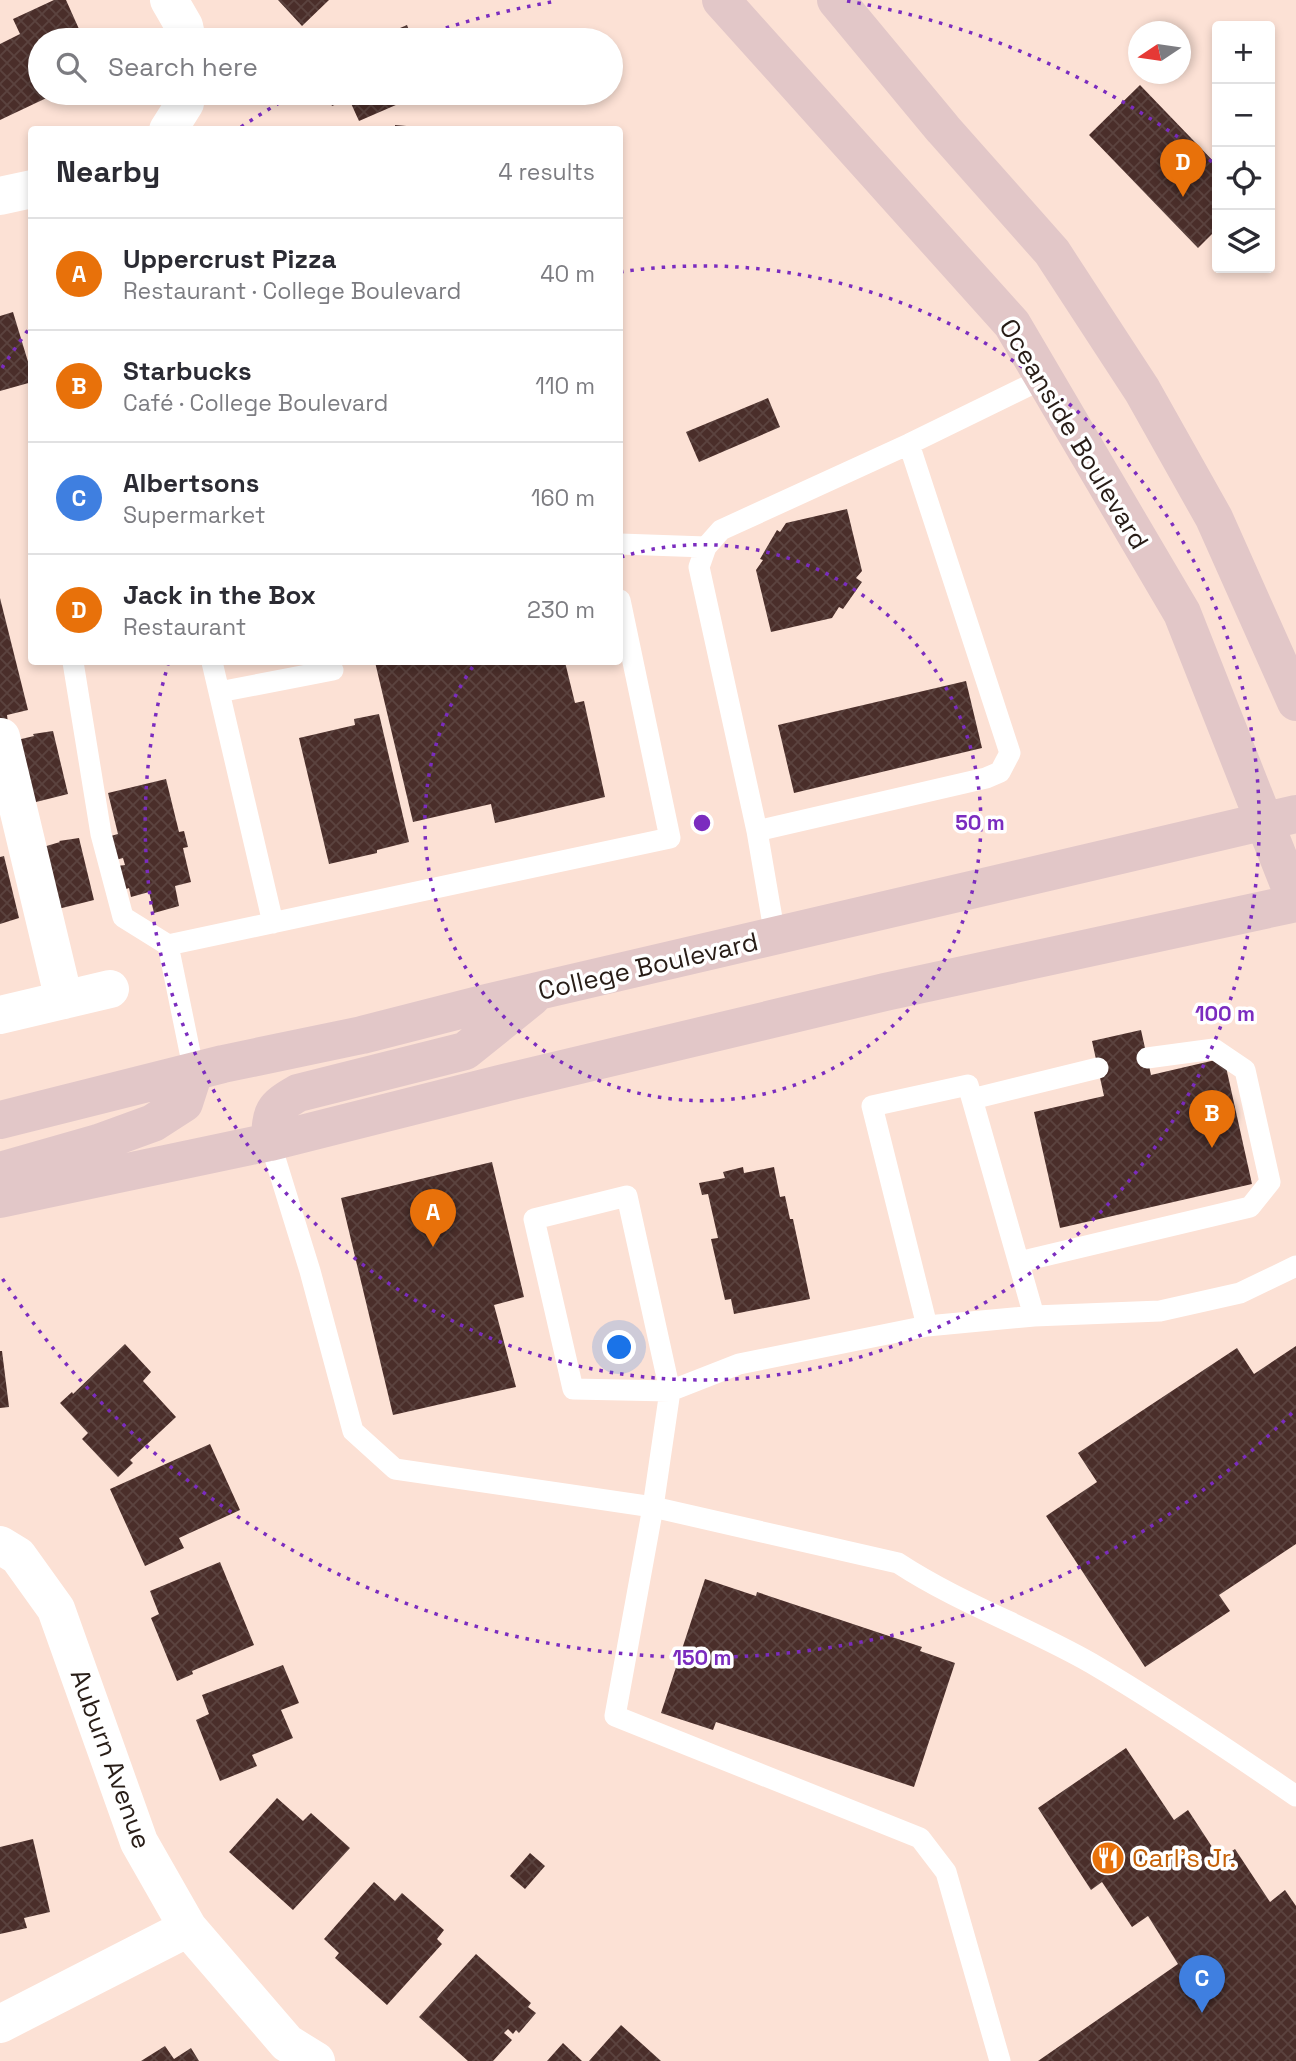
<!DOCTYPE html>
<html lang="en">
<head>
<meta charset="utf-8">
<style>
  body { margin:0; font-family:"Space Grotesk",sans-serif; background:#f7f7f7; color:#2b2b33 }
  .controls { position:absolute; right:21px; top:21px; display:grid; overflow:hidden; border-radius:7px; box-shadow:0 4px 10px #0003 }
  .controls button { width:63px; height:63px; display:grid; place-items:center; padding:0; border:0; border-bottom:2px solid #e1e1e2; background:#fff; color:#2b2b33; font:35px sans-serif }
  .compass { position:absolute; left:1128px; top:21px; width:63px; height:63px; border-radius:50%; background:#fff; box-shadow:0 4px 10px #0003; rotate:257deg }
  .you { position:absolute; left:620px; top:1348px; width:24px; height:24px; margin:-18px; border:5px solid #fff; border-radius:50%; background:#1a73e8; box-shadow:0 0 0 10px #1a73e833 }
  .badge { display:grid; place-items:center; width:46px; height:46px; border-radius:50%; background:#0f766e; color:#fff; font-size:23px; font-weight:700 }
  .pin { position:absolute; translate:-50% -58px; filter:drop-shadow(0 2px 4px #0008) }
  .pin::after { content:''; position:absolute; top:37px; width:24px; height:21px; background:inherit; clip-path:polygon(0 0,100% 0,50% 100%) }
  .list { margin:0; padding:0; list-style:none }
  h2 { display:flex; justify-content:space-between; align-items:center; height:91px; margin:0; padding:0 28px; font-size:30px }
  h2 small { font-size:23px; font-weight:400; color:#7c7c81 }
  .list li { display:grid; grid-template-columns:46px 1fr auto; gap:21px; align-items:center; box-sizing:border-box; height:112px; padding:0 28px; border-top:2px solid #e1e1e2 }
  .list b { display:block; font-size:26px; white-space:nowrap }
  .list p { margin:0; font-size:23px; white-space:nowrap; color:#7c7c81 }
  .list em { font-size:23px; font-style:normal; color:#7c7c81 }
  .icon { flex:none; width:38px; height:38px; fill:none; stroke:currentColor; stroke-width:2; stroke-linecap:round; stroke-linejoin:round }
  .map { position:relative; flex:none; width:1296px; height:2061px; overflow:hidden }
  .search { position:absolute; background:#fff; box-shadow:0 4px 10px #0003; left:28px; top:28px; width:595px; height:77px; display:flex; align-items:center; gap:18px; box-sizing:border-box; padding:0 24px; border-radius:38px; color:#7c7c81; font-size:26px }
  .panel { position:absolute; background:#fff; box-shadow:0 4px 10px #0003; left:28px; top:126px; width:595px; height:539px; border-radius:7px }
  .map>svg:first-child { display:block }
  .building { fill:url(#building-cross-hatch) }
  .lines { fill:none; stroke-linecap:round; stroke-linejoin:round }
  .service { stroke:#fff; stroke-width:21 }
  .minor { stroke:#fff; stroke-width:38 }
  .primary { stroke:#e2c7c8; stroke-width:38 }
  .ring { fill:none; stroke:#7b2cbf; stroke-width:3.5; stroke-dasharray:3.5 7 }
  .labels { text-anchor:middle; stroke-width:7; stroke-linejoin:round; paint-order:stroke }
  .street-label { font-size:26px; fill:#281d17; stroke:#fff }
  .food-label { font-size:26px; fill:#c56008; stroke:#fff; text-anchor:start }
  .centre { fill:#7b2cbf; stroke:#fff; stroke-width:3.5 }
  .ring-label { font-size:21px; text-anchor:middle; font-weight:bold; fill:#7b2cbf; stroke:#fff; stroke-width:7; stroke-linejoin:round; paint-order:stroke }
</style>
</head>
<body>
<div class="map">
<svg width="1296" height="2061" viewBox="0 0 1296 2061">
  <defs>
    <pattern id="building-cross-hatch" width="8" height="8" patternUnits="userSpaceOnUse" patternTransform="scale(1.75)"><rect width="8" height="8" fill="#4a2e2a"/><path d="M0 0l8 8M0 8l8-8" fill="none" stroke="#5b433f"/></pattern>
  </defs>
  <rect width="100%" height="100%" fill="#fce1d5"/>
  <path class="building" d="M54,0h12l13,29 -1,1 5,10h-43v53h17l-57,27v-76l20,-10 -7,-15z
    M278,0h51l-27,26z
    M407,25l6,15h-47l12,-5 1,2z
    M1140,85l77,80v64l-19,19 -109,-113z
    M326,93h84l2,5 -53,23 -10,-22 -17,7z
    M395,125l35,3v2h-35z
    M13,312l19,63v7l-32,9v-75z
    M768,398l12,29 -81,35 -13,-30z
    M847,509l15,62 -6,7 6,4 -19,27 -4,-2 -7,11 -61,14 -15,-62 7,-10 -3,-1 17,-29 3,2 6,-9z
    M0,598l28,112 -21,5 1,8 -8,2z
    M375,662h190l10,41 9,-2 21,96 -110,26 -4,-19 -78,18z
    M966,681l16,67 -188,45 -16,-68z
    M379,714l30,128 -32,8v3l-48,11 -30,-126 56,-13 -1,-6z
    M53,731l15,63 -36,9 -15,-63 17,-4 -1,-2z
    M166,779l13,53 5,-1 4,16 -5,1 8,34 -16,4 4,20 -25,7 -5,-21 -18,5 -2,-9 -6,2 -6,-24 8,-1 -2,-7 -11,3 -5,-24 11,-3 -10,-41z
    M79,838l15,62 -36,9 -15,-62 17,-5 -1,-1z
    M4,856l15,62 -19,6v-67z
    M1141,1030l10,45 73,-17 28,126 -192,44 -26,-116 70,-16 -12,-55z
    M492,1162l32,135 -30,8 22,82 -123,28 -52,-217z
    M743,1167l1,6 30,-6 6,30 5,-1 5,23h3l17,80 -76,15 -3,-15 -6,1 -14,-61 7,-1 -10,-44 -6,1 -3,-12 26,-5 -2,-6z
    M125,1344l26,28 -8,9 33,36 -46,43 3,3 -15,14 -36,-38 6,-6 -28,-30 12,-11 1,2z
    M1296,1346v198l-77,51 11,16 -85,56 -99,-151 51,-34 -19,-29 159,-105 17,26z
    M0,1351h2l7,56 -9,1z
    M210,1444l30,66 -61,28 5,10 -39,18 -35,-77z
    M220,1562l34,83 -62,26 1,3 -16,7 -26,-63 8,-4 -9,-23z
    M705,1579l51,17 1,-4 165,55 -2,4 35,12 -41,124 -198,-65 -3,8 -52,-17z
    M283,1665l16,38 -18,7 12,28 -41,17 5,11 -37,15 -24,-61 13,-6 -7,-19z
    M1126,1748l48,72 14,-10 32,49 15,-10 35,53 15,-12 11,16v155h-258l140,-97 -30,-48 -16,11 -30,-45 -11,8 -53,-82z
    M277,1798l26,23 8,-8 39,35 -57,62 -64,-58z
    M33,1839l17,73 -26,6 3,10 -27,6v-87z
    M530,1853l15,13 -20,23 -15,-13z
    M374,1882l21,19 7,-8 42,37 -7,9 5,5 -55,61 -52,-47 4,-5 -15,-14z
    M476,1954l55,49 -3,4 8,6 -17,20 -3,-3 -3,4 -5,-5 -4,4 8,7 -19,21h-25l-49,-44z
    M621,2025l40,36h-72z
    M563,2043l19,18h-35z
    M165,2046l9,13 17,-11 8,13h-58z"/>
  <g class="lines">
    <path class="service" d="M620,544l86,3
      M73,662l28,172 22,83 45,28
      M212,662l61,261
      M219,692l114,-22
      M757,831l229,-53 14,-6 10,-19 -101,-309
      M775,936l-18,-105 -58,-264 7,-20 15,-17 188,-86 135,-66
      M194,1072l-26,-127 502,-107 -50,-238
      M972,1099l126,-31
      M270,1142l40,129 43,160 42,38 258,38 245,56c61,40 130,64 193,100 70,41 138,87 205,133
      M627,1196l43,195 -97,-2 -39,-170z
      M1019,1262l231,-55 20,-25 -25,-112 -31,-21 -67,9
      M927,1326l-55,-220 96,-21 66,231
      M1000,2061l-54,-189 -26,-34 -305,-122 38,-209 17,-116 69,-27 188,-38 107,-10 126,-5 80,-18 56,-27"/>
    <path class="minor" d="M169,0l15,26 3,14
      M168,130l17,-27 1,-10
      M0,196l32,-7
      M1,737l63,263
      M0,1015l110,-26
      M0,1545l18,11 38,53 83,233 49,86 99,115 29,18
      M0,2024l188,-96"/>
    <path class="primary" d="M721,0l291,324 170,289 114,289
      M836,0l107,129 109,123 90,138 72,128 82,184
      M0,1120l223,-56 139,-29 125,-32 809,-189
      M270,1142c1,-31 2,-34 28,-49l167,-42 67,-54
      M0,1171l98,-28 55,-20 31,-20 10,-31
      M0,1199l270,-57 230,-58 385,-92 411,-89"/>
  </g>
  <g class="ring">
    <path d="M621 557A278 278 0 1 1 476 662"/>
    <path d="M620 272A557 557 0 1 1 168 665"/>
    <path d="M1292 1413A835 835 0 0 1 2 1278M2 368A835 835 0 0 1 31 326M241 127A835 835 0 0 1 291 96M416 38A835 835 0 0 1 557 1M847 1A835 835 0 0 1 1216 165"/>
  </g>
  <defs>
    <symbol id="restaurant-disc" viewBox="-11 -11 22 22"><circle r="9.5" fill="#e8710a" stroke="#fff"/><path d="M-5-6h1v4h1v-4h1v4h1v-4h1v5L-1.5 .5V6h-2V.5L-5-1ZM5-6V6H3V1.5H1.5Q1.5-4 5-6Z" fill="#fff"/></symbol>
  </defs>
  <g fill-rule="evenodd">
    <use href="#restaurant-disc" x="1089" y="1839" width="38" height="38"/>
  </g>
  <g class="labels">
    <g class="street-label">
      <text transform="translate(1074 434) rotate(59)" y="9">Oceanside Boulevard</text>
      <text transform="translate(648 966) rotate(-13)" y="9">College Boulevard</text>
      <text transform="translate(111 1759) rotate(70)" y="9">Auburn Avenue</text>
    </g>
    <g class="food-label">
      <text x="1132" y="1867">Carl's Jr.</text>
    </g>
  </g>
  <circle cx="702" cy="823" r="10" class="centre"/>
  <g class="ring-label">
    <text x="980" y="830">50 m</text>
    <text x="1225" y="1021">100 m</text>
    <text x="702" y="1665">150 m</text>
  </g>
</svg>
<div class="controls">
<button>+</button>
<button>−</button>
<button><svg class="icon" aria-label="locate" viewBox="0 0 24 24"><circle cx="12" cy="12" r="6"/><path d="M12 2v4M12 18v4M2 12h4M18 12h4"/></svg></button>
<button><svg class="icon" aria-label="layers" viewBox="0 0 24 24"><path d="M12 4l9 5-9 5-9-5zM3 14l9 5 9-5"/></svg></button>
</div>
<svg class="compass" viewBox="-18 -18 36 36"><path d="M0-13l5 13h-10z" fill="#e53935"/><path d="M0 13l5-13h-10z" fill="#7c7c81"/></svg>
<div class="you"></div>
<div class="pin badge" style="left:433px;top:1247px;background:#e8710a">A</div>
<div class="pin badge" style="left:1212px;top:1148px;background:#e8710a">B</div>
<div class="pin badge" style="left:1202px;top:2013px;background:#3f7fe0">C</div>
<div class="pin badge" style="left:1183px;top:197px;background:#e8710a">D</div>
<div class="search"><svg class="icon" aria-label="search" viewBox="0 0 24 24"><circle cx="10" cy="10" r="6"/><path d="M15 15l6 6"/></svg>Search here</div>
<section class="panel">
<h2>Nearby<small>4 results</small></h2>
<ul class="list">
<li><span class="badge" style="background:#e8710a">A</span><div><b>Uppercrust Pizza</b><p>Restaurant · College Boulevard</p></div><em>40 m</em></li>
<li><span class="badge" style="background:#e8710a">B</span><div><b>Starbucks</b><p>Café · College Boulevard</p></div><em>110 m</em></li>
<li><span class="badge" style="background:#3f7fe0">C</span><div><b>Albertsons</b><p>Supermarket</p></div><em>160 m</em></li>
<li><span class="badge" style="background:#e8710a">D</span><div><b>Jack in the Box</b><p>Restaurant</p></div><em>230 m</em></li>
</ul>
</section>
</div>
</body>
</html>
